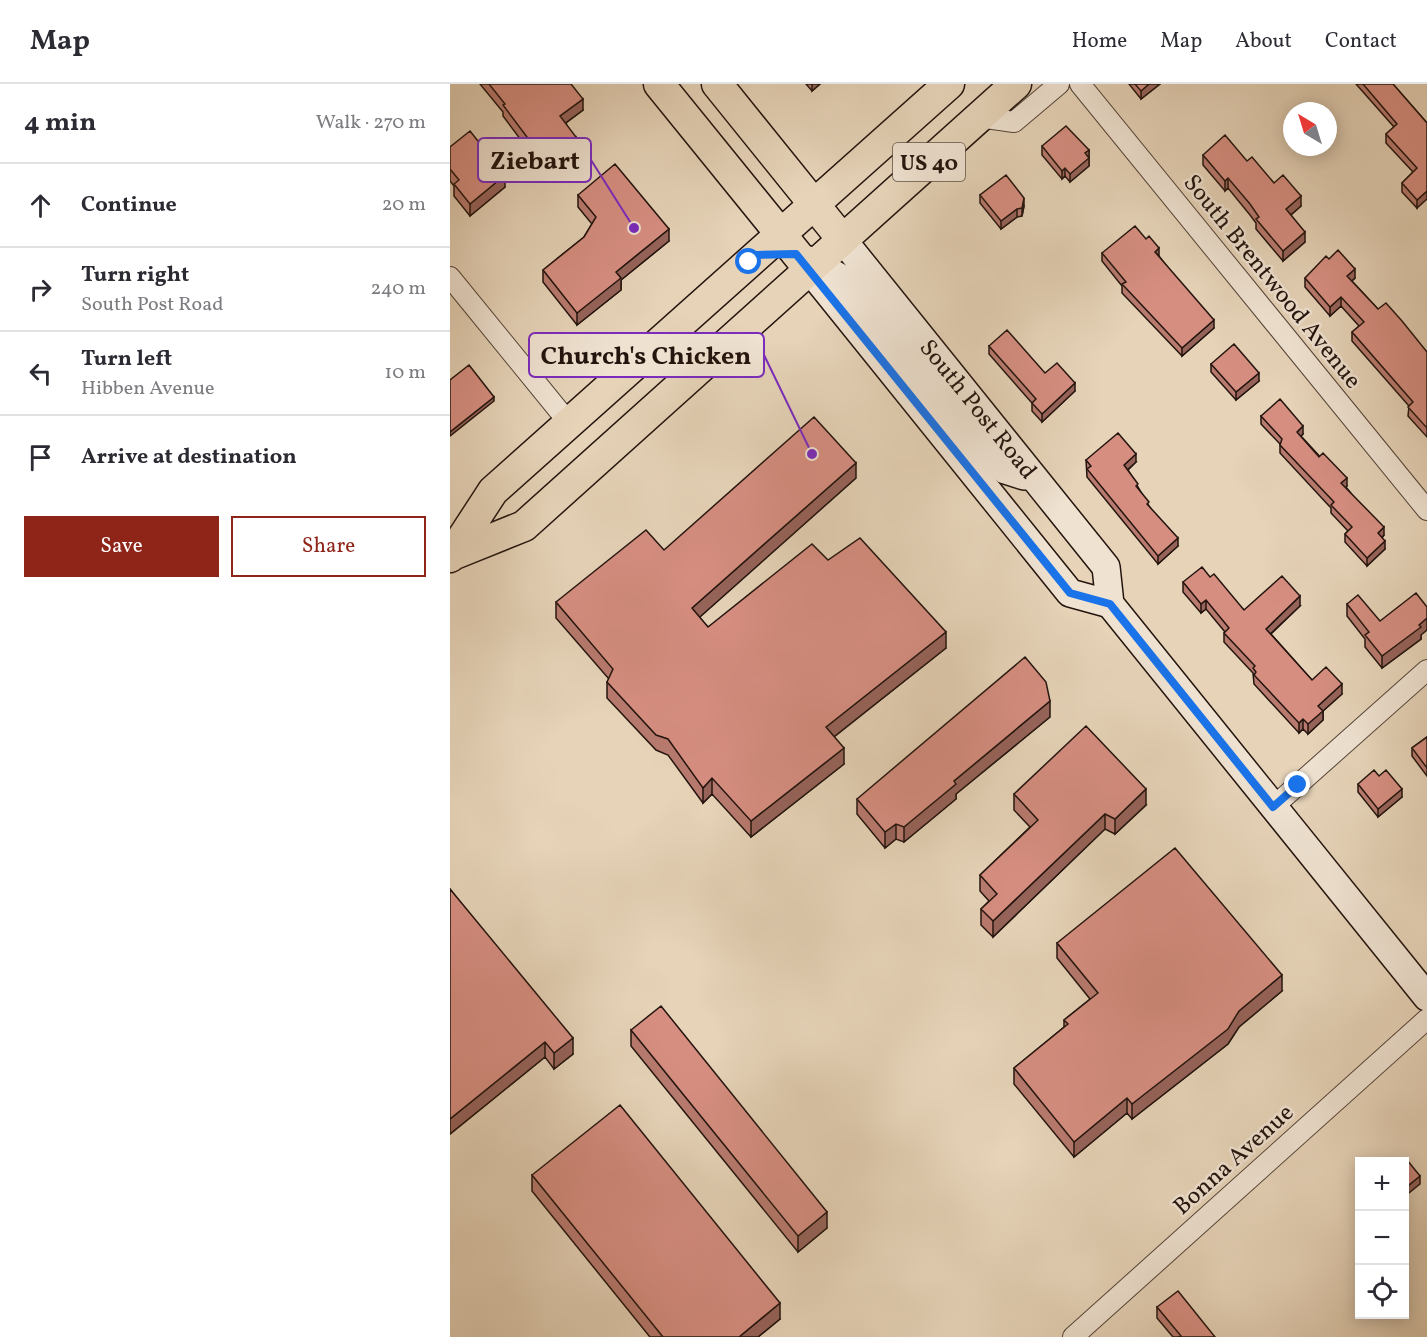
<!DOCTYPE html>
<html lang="en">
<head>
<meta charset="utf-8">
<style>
  body { margin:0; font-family:Vollkorn,serif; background:#f2f2f3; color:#2b2b33 }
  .controls { position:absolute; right:18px; bottom:18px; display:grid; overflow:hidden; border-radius:0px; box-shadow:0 3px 15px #0003 }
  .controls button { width:54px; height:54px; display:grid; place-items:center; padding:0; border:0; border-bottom:2px solid #e1e1e2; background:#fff; color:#2b2b33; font:30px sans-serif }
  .compass { position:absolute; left:833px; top:18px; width:54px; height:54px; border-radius:50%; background:#fff; box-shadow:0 3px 15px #0003; rotate:322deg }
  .stop { position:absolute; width:18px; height:18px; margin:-14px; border:4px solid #1a73e8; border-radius:50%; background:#fff }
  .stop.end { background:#1a73e8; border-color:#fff; box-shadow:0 2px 6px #0008 }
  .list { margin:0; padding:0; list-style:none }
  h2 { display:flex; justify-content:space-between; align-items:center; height:78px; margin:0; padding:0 24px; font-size:26px }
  h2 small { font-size:20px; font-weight:400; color:#7c7c81 }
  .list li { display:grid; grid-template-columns:39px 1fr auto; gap:18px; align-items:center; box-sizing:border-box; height:84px; padding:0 24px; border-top:2px solid #e1e1e2 }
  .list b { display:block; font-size:22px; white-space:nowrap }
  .list p { margin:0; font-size:20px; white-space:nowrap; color:#7c7c81 }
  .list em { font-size:20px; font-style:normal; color:#7c7c81 }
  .actions { display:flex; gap:12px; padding:18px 24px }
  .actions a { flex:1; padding:14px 0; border:2px solid #8f2418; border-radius:0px; text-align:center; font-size:21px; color:#8f2418 }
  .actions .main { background:#8f2418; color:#fff }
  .icon { flex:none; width:33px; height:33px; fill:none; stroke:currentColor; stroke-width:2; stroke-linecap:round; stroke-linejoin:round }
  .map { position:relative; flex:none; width:977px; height:1253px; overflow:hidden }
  header { display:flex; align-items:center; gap:36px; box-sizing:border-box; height:84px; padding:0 30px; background:#fff; border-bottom:2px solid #e1e1e2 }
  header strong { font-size:28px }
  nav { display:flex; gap:33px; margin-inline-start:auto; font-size:21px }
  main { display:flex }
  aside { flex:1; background:#fff }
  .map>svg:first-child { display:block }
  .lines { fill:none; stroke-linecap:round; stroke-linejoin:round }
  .minor-casing { stroke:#544438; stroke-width:22 }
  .secondary-casing { stroke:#23140e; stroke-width:30 }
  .primary-casing { stroke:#23140e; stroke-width:33 }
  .minor { stroke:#efe2d1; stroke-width:20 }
  .secondary { stroke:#efe2d1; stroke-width:27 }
  .primary { stroke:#e6d3b8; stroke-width:30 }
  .wall { fill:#b87a6f; stroke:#23140e; stroke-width:1.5 }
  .shaded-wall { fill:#96635a; stroke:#23140e; stroke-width:1.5 }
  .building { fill:#d68e81; stroke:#23140e; stroke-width:1.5 }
  .route { stroke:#1a73e8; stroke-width:8 }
  .labels { text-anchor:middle; stroke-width:5; stroke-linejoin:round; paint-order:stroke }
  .shield { fill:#efe2d1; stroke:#605248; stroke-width:1.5 }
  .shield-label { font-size:22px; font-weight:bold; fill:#23140e }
  .street-label { font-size:24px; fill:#23140e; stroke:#efe2d1 }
  .leader { fill:none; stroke:#7b2cbf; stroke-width:2 }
  .callout-dot { fill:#7b2cbf; stroke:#efe2d1; stroke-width:2 }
  .callout { fill:#efe2d1; stroke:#7b2cbf; stroke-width:2 }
  .callout-label { font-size:26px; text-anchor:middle; font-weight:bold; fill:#23140e }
</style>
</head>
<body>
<header>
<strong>Map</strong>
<nav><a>Home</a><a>Map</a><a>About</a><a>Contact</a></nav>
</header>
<main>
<aside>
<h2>4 min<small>Walk · 270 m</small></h2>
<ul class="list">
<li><svg class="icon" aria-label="ahead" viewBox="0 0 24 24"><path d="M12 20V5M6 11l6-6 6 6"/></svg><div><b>Continue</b></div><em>20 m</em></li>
<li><svg class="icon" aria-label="right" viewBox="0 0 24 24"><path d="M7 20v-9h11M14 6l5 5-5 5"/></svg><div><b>Turn right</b><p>South Post Road</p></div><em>240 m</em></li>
<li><svg class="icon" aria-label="left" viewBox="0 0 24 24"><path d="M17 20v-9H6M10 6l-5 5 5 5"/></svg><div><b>Turn left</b><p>Hibben Avenue</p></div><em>10 m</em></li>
<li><svg class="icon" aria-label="arrive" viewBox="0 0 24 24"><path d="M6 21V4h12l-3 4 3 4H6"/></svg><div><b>Arrive at destination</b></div></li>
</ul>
<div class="actions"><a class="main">Save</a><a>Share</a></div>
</aside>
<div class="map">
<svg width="977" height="1253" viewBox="0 0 977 1253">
  <rect width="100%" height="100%" fill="#e6d3b8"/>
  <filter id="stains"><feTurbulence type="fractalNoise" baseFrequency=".00333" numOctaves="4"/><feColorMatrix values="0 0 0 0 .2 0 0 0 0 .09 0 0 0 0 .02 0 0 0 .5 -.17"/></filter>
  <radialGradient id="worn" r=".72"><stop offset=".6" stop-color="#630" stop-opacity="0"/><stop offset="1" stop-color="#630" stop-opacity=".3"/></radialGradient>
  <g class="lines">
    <defs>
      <path id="minor" d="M630,0l347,426
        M529,33l35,5 45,-38
        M0,193l119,146
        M823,723l154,-137
        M623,1253l354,-318"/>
      <g id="secondary">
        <path id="s1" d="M392,155l264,328 4,37 317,393"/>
        <path d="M359,176l32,18 120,147 44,45 19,6"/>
        <path d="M359,185l261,324 40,11"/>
      </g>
      <path id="primary" d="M209,0l150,185
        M267,0l125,155
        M2,471l72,-29 492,-442
        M0,473l43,-66 456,-407"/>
    </defs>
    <use href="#minor" class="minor-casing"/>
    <use href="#secondary" class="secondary-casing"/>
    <use href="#primary" class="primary-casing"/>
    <use href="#minor" class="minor"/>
    <use href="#secondary" class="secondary"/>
    <use href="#primary" class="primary"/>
  </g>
  <path class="wall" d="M30,0h91l12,26 -17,13 10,25 -31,24 -42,-56v-4z
    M356,0h14l-8,7z
    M679,0h31l-19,15z
    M906,0h37l34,39 -10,85 -15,-16v-9l11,-11 -27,-29v-9l8,-7z
    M592,62l47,4v16l-19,16 -5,-6 -3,3 -20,-24z
    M0,63l55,40 -35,29 -16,-20v-10l-4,-5z
    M753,71l44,6 27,22 27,23 -10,9 14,27 -22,19 -27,-32v-6l-6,-8 -22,-27 -3,3 -22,-26z
    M128,111l91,46 -48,39v10l-44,35 -34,-43v-12l41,-33 8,-13 -14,-17z
    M530,111l44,11 -2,10 -5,1 -16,12 -21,-26z
    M652,169l57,3 55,72 -32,28 -60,-63v-7l-20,-25z
    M879,175l26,19 -3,3 26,28 49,43v85l-19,-21 1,-10 -57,-65v-9l7,-6 -18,-20 -11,10 -25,-29v-9z
    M539,262l56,27 30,18 -33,31 -10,-11v-8l-43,-49z
    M761,280l48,17 -23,19 -25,-28z
    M811,332l42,18 -2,2 46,50 -1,1 38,48 -2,3 3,11 -18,17 -22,-24v-8l3,-3 -17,-18v-5l-51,-55v-9l-19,-20z
    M636,376l50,2 -8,8 21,36 29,40 -20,18 -71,-87z
    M406,394l-157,139 9,10 120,-67 118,88 -112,89 10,27 -93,73 -39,-43 -9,9 -35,-48 -12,-5 -49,-52v-16l2,-3 -53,-61v-16l108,-52z
    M760,493l34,33 56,-4 -29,28 41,46 30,14 -19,17v9l-15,14 -5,-5 -4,4 -45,-49 -1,-11 -29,-31v-9l1,-1 -19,-23 -5,4 -18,-21v-10z
    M897,520l33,17 41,14v4l-39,29 -17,-21v-8l-18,-23z
    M600,633l-94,77v5l-52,43 -8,-3 -11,9 -28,-34v-15z
    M977,653v39l-15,-20v-8z
    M929,692l23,21 -24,20 -20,-25v-8z
    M564,710l132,11 -31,29 -10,-5 -112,108 -12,-12v-16l8,-8 -9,-10v-16l50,-48 -16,-17z
    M0,805l123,165 -19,15 -9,-12 -95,77z
    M607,859l225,48 -43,36 -11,17 -96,75 -5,-6 -53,44 -60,-73v-16l50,-41v-7l26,-21 -33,-41z
    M181,946l196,198 -29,24 -167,-206z
    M82,1091l248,144 -22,18h-108l-118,-146z
    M707,1223l58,30h-42l-16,-19z"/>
  <path class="shaded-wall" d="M362,0h8l-8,7z
    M699,0h11l-19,15v-8z
    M133,15v11l-23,17v-11z
    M126,53v11l-31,24v-11z
    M639,66v16l-19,16v-8l15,-21z
    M615,84v8l-3,3v-8z
    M55,91v12l-35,29v-12z
    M778,94v10l-3,3v-10z
    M977,107v8l-10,9v-8z
    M851,112v10l-15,13v-10z
    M574,114v8l-2,10v-8z
    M567,125v8l-16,12v-8z
    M219,145v12l-48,39v10l-44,35v-12l39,-41z
    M855,148v10l-22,19v-10z
    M709,164v8l-4,-4z
    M905,185v9l-8,7v-9z
    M891,213v9l-11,10v-9z
    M764,236v8l-32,28v-8z
    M809,289v8l-23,19v-8z
    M625,299v8l-33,31v-8z
    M44,313v4l-44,35v-4z
    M853,342v8l-6,6v-8z
    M686,370v8l-12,11v-8z
    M406,379v15l-164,146v-16z
    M897,394v8l-6,5v-8z
    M934,443v8l-6,6v-8z
    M728,454v8l-20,18v-8z
    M935,457v8l-18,17v-8z
    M850,512v10l-34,32v-9z
    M756,516v9l-5,4v-9z
    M977,534v12l-6,5v4l-39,29v-12z
    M496,548v16l-120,95v-16z
    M892,600v10l-19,17v9l-15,14v-10l10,-18z
    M600,617v16l-94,77v5l-52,43v-15l50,-46z
    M853,635v10l-4,4v-10z
    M394,664v16l-93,73v-16z
    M262,694v16l-9,9v-15z
    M696,705v16l-31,29v-15z
    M952,705v8l-24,20v-8z
    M655,730v15l-112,108v-16z
    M446,740v15l-11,9v-16z
    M832,891v16l-43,36 -11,17 -96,75v-15l107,-93z
    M123,954v16l-19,15v-16z
    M95,958v15l-95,77v-15z
    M677,1014v15l-53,44v-15z
    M970,1092v8l-16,13v-8z
    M377,1128v16l-29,24v-16z
    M330,1219v16l-22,18h-19z"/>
  <path class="building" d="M39,0h82l12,15 -23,17 16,21 -31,24 -42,-56 2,-1z
    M685,0h14l-8,7z
    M913,0h30l34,39v68l-10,9 -15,-17 15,-15 -31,-34 11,-10z
    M616,42l23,24 -4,3 4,5 -19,16 -5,-6 -3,3 -20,-25z
    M20,47l35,44 -35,29 -16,-20 5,-4 -9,-11v-22z
    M775,51l22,26 5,-4 22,26 9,-8 18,21 -15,13 19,23 -22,19 -27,-32 3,-2 -9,-13 -22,-26 -3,3 -22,-26z
    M165,80l54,65 -53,43 5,6 -44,35 -34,-43 41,-33 12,-20 -18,-22z
    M556,91l18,23 -2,10 -5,1 -16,12 -21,-26z
    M685,142l11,13 3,-3 10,12 -4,4 59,68 -32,28 -60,-64 4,-2 -24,-29z
    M888,166l17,19 -8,7 31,33 8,-6 16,18 25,31v76l-19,-21 5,-5 -61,-70 12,-10 -23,-25 -11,10 -25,-29 21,-22 3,3z
    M557,246l38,43 12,-10 18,20 -33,31 -10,-11 4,-4 -47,-53z
    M784,260l25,29 -23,19 -25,-28z
    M19,281l25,32 -44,35v-52z
    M830,315l23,27 -6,6 22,25 4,-4 24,25 -6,5 43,44 -6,6 7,8 -18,17 -22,-24 7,-7 -21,-22 3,-3 -54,-57 2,-6 -21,-23z
    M364,333l42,46 -164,145 16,19 104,-83 16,16 32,-22 86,94 -120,95 18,21 -93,73 -39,-43 -9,10 -35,-49 -12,-4 -49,-53 6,-13 -57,-67 90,-72 18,20z
    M668,349l18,21 -12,11 14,19 -2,2 13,16 -2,2 31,34 -20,18 -71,-87 4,-3 -5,-6z
    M752,483l8,10 4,-3 30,36 38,-34 18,20 -34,33 46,51 14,-13 16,17 -24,22 5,5 -15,13 -5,-5 -4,4 -45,-48 2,-3 -3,-4 2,-2 -31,-33 5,-5 -23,-28 -5,4 -18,-22z
    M966,509l11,14v11l-8,7 2,2 -39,29 -17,-21 4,-3 -22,-28 11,-9 22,26z
    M575,573l21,25 4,19 -96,80 2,3 -52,43 -8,-3 -11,8 -28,-33z
    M636,642l60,63 -31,30 -10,-5 -112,107 -12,-12 16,-15 -17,-19 58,-55 -24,-26z
    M977,653v31l-15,-20z
    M924,686l5,6 7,-6 16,19 -24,20 -20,-25z
    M725,764l107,127 -43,36 -11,18 -96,75 -5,-6 -53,44 -60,-74 54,-44 -4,-4 34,-27 -41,-50z
    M0,805l123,149 -19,15 -9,-11 -95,77z
    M211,922l166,206 -29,24 -167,-206z
    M170,1021l160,198 -41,34h-76l-131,-162z
    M957,1076l13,16 -16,13v-27z
    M728,1207l37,46h-36l2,-1 -24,-29z"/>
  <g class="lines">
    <path class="route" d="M299,178l8,-7 39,-1 274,339 40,11 163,203 25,-22"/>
  </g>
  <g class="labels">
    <rect class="shield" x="443" y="59" width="72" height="38" rx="4.5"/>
    <g class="shield-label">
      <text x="479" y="86">US 40</text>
    </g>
    <g class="street-label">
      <text transform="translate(823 197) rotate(51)" y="8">South Brentwood Avenue</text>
      <text dy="8" stroke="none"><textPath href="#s1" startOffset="218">South Post Road</textPath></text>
      <text transform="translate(783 1075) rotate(-42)" y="8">Bonna Avenue</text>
    </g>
  </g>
  <path class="leader" d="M184 144L141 76M362 370L314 271"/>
  <g class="callout-dot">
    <circle cx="184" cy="144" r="6"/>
    <circle cx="362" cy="370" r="6"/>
  </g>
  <g class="callout">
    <rect x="28" y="54" width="113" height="44" rx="6"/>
    <rect x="79" y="249" width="235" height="44" rx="6"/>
  </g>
  <g class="callout-label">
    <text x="85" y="85">Ziebart</text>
    <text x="196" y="280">Church's Chicken</text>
  </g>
  <rect width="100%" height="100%" filter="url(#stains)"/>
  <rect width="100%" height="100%" fill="url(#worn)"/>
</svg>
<div class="controls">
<button>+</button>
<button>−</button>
<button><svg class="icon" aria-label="locate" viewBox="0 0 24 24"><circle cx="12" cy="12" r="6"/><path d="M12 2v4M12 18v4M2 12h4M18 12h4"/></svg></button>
</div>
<svg class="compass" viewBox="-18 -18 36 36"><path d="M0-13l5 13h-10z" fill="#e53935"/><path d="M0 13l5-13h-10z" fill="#7c7c81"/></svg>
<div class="stop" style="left:299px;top:178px"></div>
<div class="stop end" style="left:848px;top:701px"></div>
</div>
</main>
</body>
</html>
